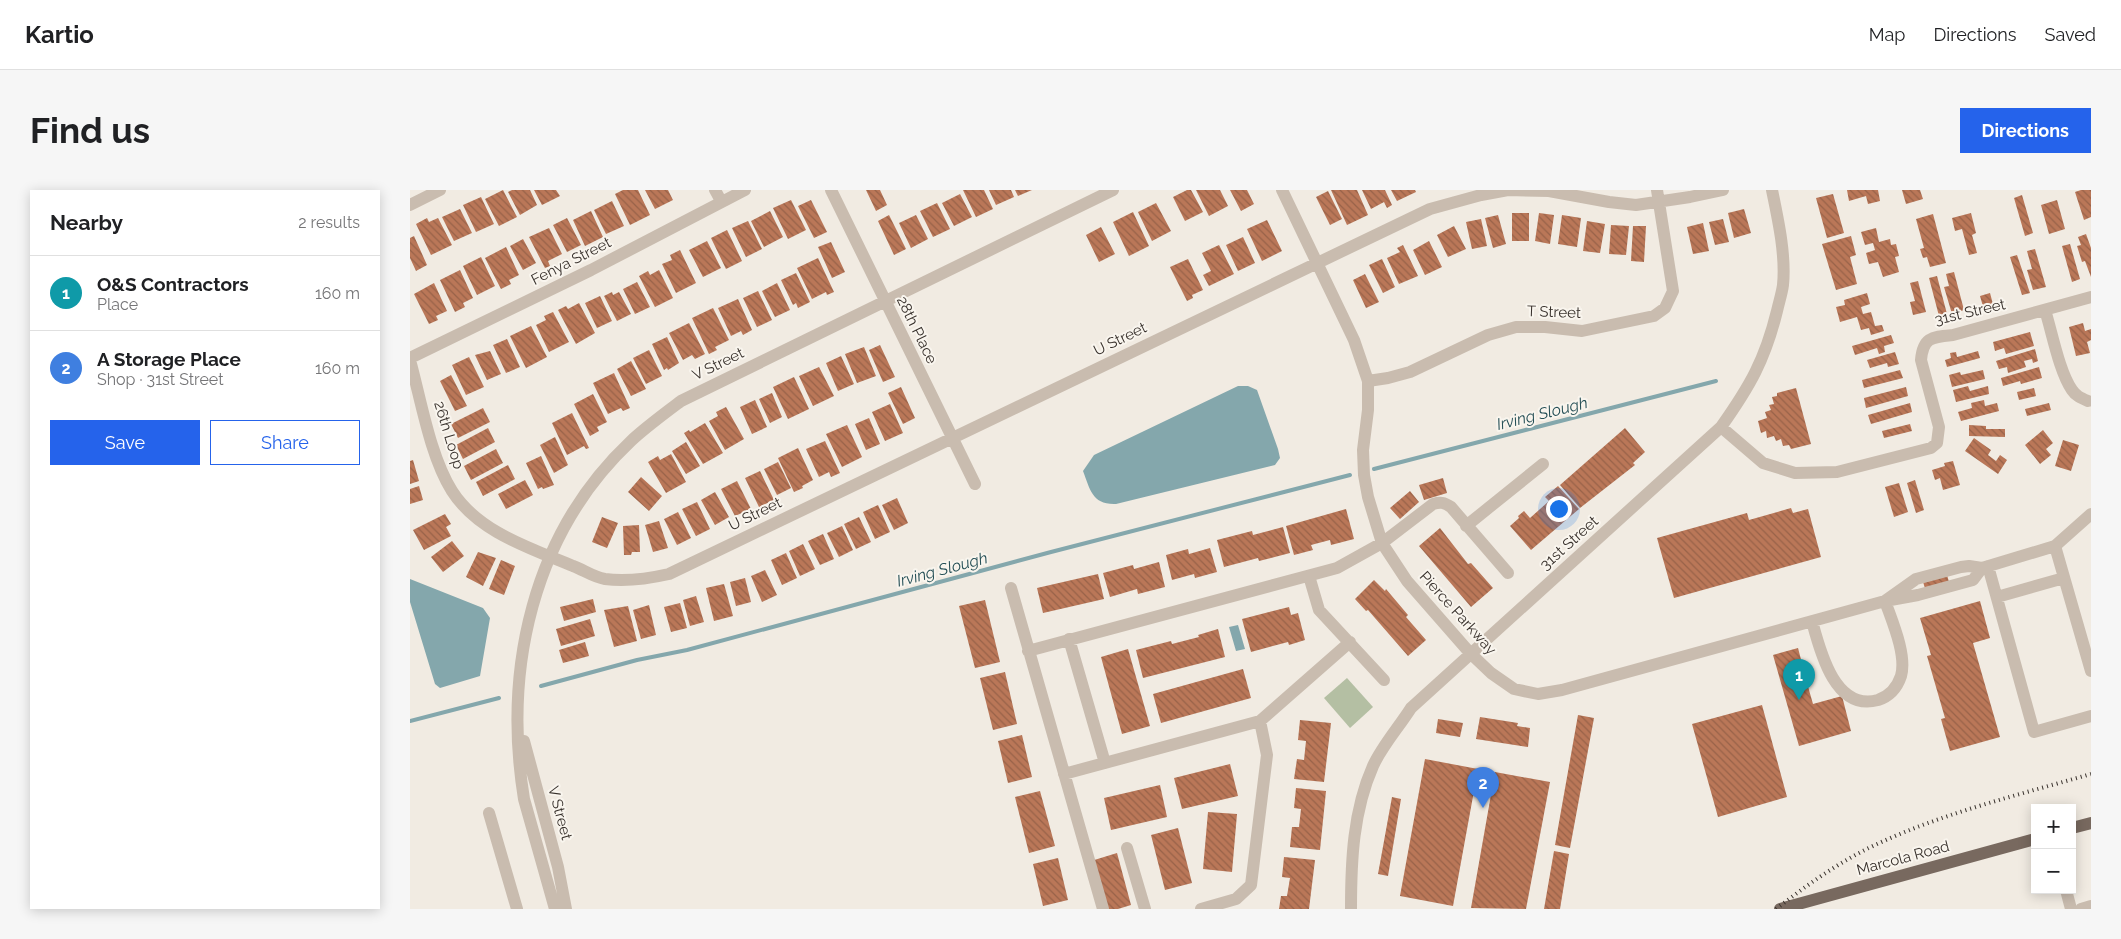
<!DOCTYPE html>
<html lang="en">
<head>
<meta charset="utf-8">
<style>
  body { margin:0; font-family:Raleway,sans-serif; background:#f6f6f6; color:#202124 }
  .controls { position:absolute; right:15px; bottom:15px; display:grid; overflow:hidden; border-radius:0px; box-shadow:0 2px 12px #0003 }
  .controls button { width:45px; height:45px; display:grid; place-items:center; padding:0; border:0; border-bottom:1px solid #e0e0e0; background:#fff; color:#202124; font:25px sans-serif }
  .you { position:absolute; left:1148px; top:318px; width:18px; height:18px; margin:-12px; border:4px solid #fff; border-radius:50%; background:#1a73e8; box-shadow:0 0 0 8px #1a73e833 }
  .badge { display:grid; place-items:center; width:32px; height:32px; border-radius:50%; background:#2563eb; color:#fff; font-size:16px; font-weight:700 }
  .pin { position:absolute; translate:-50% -41px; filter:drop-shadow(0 1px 2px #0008) }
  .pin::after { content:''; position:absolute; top:26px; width:18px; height:15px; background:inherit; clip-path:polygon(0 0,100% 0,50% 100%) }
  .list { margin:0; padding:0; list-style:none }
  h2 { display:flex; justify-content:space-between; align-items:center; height:65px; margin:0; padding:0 20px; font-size:21px }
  h2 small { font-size:16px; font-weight:400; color:#757577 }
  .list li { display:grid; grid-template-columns:32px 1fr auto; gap:15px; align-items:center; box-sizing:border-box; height:75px; padding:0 20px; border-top:1px solid #e0e0e0 }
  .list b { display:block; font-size:19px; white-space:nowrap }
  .list p { margin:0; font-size:16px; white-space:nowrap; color:#757577 }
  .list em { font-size:16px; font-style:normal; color:#757577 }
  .actions { display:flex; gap:10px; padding:15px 20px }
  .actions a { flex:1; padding:11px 0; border:1px solid #2563eb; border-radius:0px; text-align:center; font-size:18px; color:#2563eb }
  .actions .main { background:#2563eb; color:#fff }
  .map { position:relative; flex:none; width:1681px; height:719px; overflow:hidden; border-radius:0px }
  header { display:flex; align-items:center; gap:30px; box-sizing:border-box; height:70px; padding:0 25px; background:#fff; border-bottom:1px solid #e0e0e0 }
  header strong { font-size:24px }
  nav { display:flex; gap:28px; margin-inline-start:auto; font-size:18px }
  .intro { display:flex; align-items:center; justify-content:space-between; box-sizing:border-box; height:120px; padding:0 30px }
  h1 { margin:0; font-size:35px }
  .button { padding:12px 22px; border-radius:0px; background:#2563eb; color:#fff; font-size:18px; font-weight:700 }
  main { display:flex; gap:30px; padding:0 30px }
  aside { flex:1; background:#fff; border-radius:0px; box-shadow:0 2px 12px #0003 }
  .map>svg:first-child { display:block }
  .park { fill:#b4bfa3 }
  .water { fill:#84a7ac }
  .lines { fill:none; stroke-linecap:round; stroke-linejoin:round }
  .stream { stroke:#84a7ac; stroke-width:4 }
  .building { fill:url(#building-back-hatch) }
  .minor { stroke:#c9bcaf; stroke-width:12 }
  .major { stroke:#78695f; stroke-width:12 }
  .rail { stroke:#38312c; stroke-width:4; stroke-dasharray:1 4; stroke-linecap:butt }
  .labels { text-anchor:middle; stroke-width:4; stroke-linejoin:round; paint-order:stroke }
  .street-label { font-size:15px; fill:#38312c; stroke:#f9f5ee }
  .water-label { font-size:16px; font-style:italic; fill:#254f56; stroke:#f9f5ee }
</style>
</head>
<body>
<header>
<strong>Kartio</strong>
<nav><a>Map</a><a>Directions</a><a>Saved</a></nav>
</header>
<div class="intro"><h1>Find us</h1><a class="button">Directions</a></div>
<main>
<aside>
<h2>Nearby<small>2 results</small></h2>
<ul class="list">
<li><span class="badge" style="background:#0f9aa8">1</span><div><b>O&amp;S Contractors</b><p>Place</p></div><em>160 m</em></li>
<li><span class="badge" style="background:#3f7fe0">2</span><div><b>A Storage Place</b><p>Shop · 31st Street</p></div><em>160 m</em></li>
</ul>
<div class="actions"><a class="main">Save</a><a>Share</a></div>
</aside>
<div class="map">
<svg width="1681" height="719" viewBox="0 0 1681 719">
  <defs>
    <pattern id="building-back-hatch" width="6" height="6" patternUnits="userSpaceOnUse" patternTransform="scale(1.25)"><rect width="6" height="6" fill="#ba7758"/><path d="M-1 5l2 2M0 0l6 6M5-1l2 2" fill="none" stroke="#986249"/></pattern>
  </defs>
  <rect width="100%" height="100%" fill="#f1ebe2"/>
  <path class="park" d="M937,488l26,29 -23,21 -26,-30z"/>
  <path class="water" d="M828,196h10l9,4 21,59 2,9 -5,7 -159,39c-24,1 -26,-15 -33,-33l11,-16z
    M0,389l73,29 7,10 -10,58 -40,12 -5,-4 -25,-82z
    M828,435l7,24 -9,2 -7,-24z"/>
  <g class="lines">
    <path class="stream" d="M964,279l342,-88
      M131,496l96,-26 50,-10 364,-98 299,-77
      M0,531l89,-23"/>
  </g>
  <path class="building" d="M93,0l14,27 -18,9 -14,-27z
    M102,0h18l7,15 -17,10 -12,-23z
    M124,0h22l4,6 -18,9z
    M213,0h15l12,25 -20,10 -15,-31z
    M235,0h23l5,10 -18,9z
    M456,0h14l7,15 -11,6z
    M553,0h21l9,19 -17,8z
    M579,0h22l3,7 -18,8z
    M605,0h17l-14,6z
    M777,0h4l12,22 -18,9 -12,-24z
    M786,0h24l8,16 -19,10z
    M820,0h17l7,14 -13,7z
    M921,0h26l11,25 -21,10z
    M952,0h23l7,15 -5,3 -3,-6 -13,7z
    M981,0h24l1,2 -19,9z
    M1437,0h31l2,11 -12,3 -2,-8 -17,5z
    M1492,0h18l3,9 -17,5z
    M1671,0h10v27l-7,3 -9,-28z
    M918,1l14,28 -12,6 -14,-28z
    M550,4l12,23 -18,9 -12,-23z
    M1423,4l11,39 -17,5 -11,-40z
    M1612,5l11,38 -8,3 -11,-38z
    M71,7l13,27 -18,8 -13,-27z
    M381,10l15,30 -18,9 -15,-31z
    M401,10l16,32 -13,6 -16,-32z
    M1647,10l8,29 -16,5 -8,-29z
    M202,11l12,25 -18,8 -12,-24z
    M527,13l13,26 -17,8 -13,-26z
    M746,13l15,28 -19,10 -14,-29z
    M50,19l12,24 -18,8 -12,-24z
    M1334,19l7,24 -17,5 -6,-25z
    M181,21l12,26 -18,9 -12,-26z
    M360,21l13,26 -19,10 -13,-26z
    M723,22l16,34 -20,10 -16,-34z
    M1102,23h17v28h-17z
    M1129,23l15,2 -4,29 -15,-3z
    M1561,23l5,20 -4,2 5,18 -8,2 -7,-26 -7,2 -3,-13z
    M1523,24l13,49 -16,4 -3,-10 -4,1 -3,-9 4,-1 -8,-29z
    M479,25l17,34 -12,6 -16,-34z
    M506,25l12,24 -17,9 -12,-25z
    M1088,25l8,29 -13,4 -8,-30z
    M1152,25l19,3 -4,29 -19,-3z
    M17,28l2,4 9,-4 14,27 -21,10 -15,-31z
    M157,28l14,27 -14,7 -14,-27z
    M1071,29l6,27 -15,3 -6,-27z
    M1313,29l6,23 -14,3 -6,-23z
    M857,30l15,31 -20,10 -15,-32z
    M338,31l14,28 -16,8 -14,-29z
    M1177,31l18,3 -5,29 -17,-2z
    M1293,33l6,28 -16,3 -6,-27z
    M1201,35l18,1 -3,29 -17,-1z
    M1044,36l12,23 -18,8 -11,-22z
    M1223,36h13l-2,36 -13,-1z
    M691,37l14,27 -16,8 -13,-27z
    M139,38l13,26 -14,7 2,5 -5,2 -16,-31z
    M1466,38l3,14 11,-3 1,6 5,-1 3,12 -4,1 4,15 -16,5 -5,-15 -9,2 -3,-11 9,-3 -2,-7 -8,2 -4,-13z
    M317,40l15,31 -16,8 -15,-31z
    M1676,44l5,14v29l-6,-16 -3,1 -5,-16 4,-1 -3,-8z
    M4,46l13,29 -11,6 -6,-13v-20z
    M1441,46l5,19 -6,2 7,27 -21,6 -14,-46z
    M833,47l12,26 -17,8 -12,-26z
    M113,49l13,24 -13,7 -13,-24z
    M297,51l14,27 -18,9 -14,-27z
    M1019,51l13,26 -17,8 -12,-25z
    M421,52l14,30 -13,6 -14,-31z
    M1660,54l10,35 -8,3 -10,-36z
    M809,55l15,29 -25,12 -6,-11 8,-4 -9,-18z
    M993,55l15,31 -19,8 -12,-26 13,-6 -3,-4z
    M96,57l13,28 -10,5 2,4 -10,5 -16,-31z
    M1625,59l11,38 -13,3 -6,-20 5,-1 -5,-18z
    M270,60l16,33 -20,10 -14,-29 10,-4 -2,-5z
    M1607,65l13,38 -8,2 -12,-38z
    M71,67l14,29 -18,9 -14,-29z
    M408,68l16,34 -7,3 -1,-3 -14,7 -15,-31z
    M778,69l15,31 -11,5 1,3 -6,3 -17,-34z
    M972,69l13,28 -12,6 -14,-28z
    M50,80l13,28 -10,5 2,4 -10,5 -15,-32z
    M249,80l14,28 -18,9 -16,-31 9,-5 2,4z
    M1544,82l10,38 -12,4 -8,-27 5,-1 -3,-12z
    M386,83l14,29 -12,6 -2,-5 -3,2 -12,-25z
    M955,84l14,28 -13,6 -13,-28z
    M1527,86l10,38 -8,2 -10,-38z
    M1508,91l8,31 -13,3 -3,-13 5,-1 -5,-18z
    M227,92l13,25 -15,7 -12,-25z
    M24,93l13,28 -11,5 2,4 -9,4 -15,-30z
    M367,93l13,27 -15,7 -13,-26z
    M348,101l14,29 -15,7 -14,-29z
    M202,102l1,3 6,-3 12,22 -14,7 -13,-25z
    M1457,103l3,11 -9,3 2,7 8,-2 4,14 7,-1 2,6 -13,4 -2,-7 -8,2 -4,-13 -17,5 -4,-15 9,-2 -1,-5z
    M1580,103l4,15 -10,2 -4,-14z
    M190,106l12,25 -15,7 -12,-25z
    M328,109l14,31 -9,5 -2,-4 -10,5 -13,-28z
    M169,113l16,30 -19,11 -18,-34 8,-4 2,3z
    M303,118l16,32 -14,7 2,3 -8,4 -17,-36z
    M143,122l16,30 -20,10 -13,-27 10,-5 -2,-4z
    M279,133l16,31 -10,5 -3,-4 -9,5 -14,-27z
    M1673,133l2,8 6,-2v11l-4,2 3,11 -14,3 -7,-29z
    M121,136l16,31 -21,11 -16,-32z
    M1620,142l4,14 -28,8 -2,-6 -9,3 -2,-9z
    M1481,145l3,8 -10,3 1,6 -6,2 -2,-6 -22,7 -3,-9z
    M257,147l12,26 -11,7 -1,-2 -3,2 -12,-26z
    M97,149l13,28 -14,6 -13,-28z
    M470,155l15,32 -12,5 -14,-32z
    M454,157l12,29 -19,7 -12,-29z
    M1625,159l3,12 -5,2 -1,-4 -8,2 2,6 -18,6 -1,-6 -8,2 -3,-8z
    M239,160l13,26 -16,8 -13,-26z
    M80,161l11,23 -14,6 -12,-25z
    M1568,161l2,7 -33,9 -2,-7 6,-2 -1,-5 6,-1 1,5z
    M1485,162l4,12 -11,3 -1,-4 -17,5 -3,-8z
    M431,166l13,28 -16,7 -12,-28z
    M59,167l15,30 -18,8 -14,-30z
    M221,171l15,28 -15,7 -14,-27z
    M409,177l15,29 -21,10 -14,-30z
    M1629,177l3,11 -21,6 -1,-3 -17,5 -2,-8z
    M1490,180l3,8 -39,10 -2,-8z
    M1573,180l2,9 -33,8 -3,-12 11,-3 1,3z
    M204,183l16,35 -7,3 -2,-3 -13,6 -15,-31z
    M41,185l16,31 -12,5 -15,-30z
    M384,187l15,32 -21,10 -15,-32z
    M1558,196l2,5 18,-5 1,8 -33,8 -3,-12z
    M491,197l14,31 -12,6 -15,-31z
    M1496,197l2,9 -42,12 -2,-10z
    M1386,198l15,56 -20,5 -2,-4 -6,1 -2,-7 -5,2 -2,-5 -7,2 -1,-7 -5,2 -3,-12 9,-3 -2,-6 6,-2 -2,-5 5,-1 -2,-7 5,-1v-3z
    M1624,198l2,8 -17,4 -2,-8z
    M362,203l10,24 -12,6 -11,-24z
    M183,204l14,28 -10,5 2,4 -9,5 -16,-32z
    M345,210l12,27 -15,7 -12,-27z
    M1574,210l1,6 12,-3 2,8 -38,10 -3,-9 14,-4 -1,-5z
    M1500,213l2,9 -41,12 -3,-9z
    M1639,213l2,7 -24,6 -2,-7z
    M480,214l13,29 -18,8 -13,-29z
    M316,217l18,32 -19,11 -16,-29 9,-5 -2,-4z
    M73,218l7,14 -32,16 -7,-14z
    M162,223l17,35 -3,1 -2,-3 -17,9 -15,-32z
    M459,228l11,26 -14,6 -11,-26z
    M295,233l18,30 -20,11 -19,-31 5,-3 1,2z
    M1500,234l2,7 -28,7 -2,-7z
    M437,235l15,32 -20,10 -16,-33z
    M1559,235l17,1v3h19v8l-36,-1z
    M78,238l7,14 -32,17 -7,-14z
    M1215,238l20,24 -12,11 2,2 -55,43 -20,-23z
    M1633,240l10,13 -7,6 5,6 -11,9 -15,-19z
    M145,247l13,28 -14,8 -14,-28z
    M1564,248l17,12 -3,5 8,6 4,-6 7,5 -9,14 -33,-23z
    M1653,250l16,5 -8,26 -16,-5z
    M415,251l15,32 -9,4 -2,-5 -10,5 -13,-28z
    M276,252l14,24 -14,8 -14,-23z
    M388,258l15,32 -11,6 1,2 -9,4 -16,-34z
    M86,259l7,14 -32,17 -7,-14z
    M261,264l15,28 -20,11 -18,-31 10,-6 2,4z
    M131,266l13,29 -11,4 -1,-2 -4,2 -12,-26z
    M3,270l6,21 -9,3v-23z
    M1543,271l7,24 -17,5 -3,-12 -5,2 -3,-10 13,-4 -1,-3z
    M368,272l13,26 -14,7 -13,-26z
    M98,275l7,14 -32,17 -7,-14z
    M350,281l14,29 -15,7 -14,-29z
    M231,287l21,19 -13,15 -21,-19z
    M1033,288l4,15 -23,7 -5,-15z
    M115,290l8,15 -27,14 -8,-15z
    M1505,290l9,30 -8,3 -9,-30z
    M327,291l14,28 -16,7 -14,-27z
    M1489,293l9,29 -14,5 -9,-30z
    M9,296l4,14 -13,4v-15z
    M1148,296l21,23 -48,41 -21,-24 9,-8 -1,-2 6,-5 6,7 19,-17 -4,-4z
    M1000,301l9,11 -19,17 -10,-11z
    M305,302l14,25 -14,8 -14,-25z
    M487,308l11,25 -14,7 -12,-25z
    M287,312l13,27 -14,7 -14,-27z
    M468,315l12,27 -15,7 -12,-27z
    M1381,318l2,5 15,-4 13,48 -147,41 -17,-60 90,-25 2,7z
    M936,319l8,30 -23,6 -1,-5 -19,5 2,5 -19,5 -8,-29z
    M268,322l13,26 -14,7 -13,-26z
    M35,324l6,10 -5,3 5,9 -27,14 -11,-20z
    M192,327l16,6 -11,25 -15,-6z
    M449,327l12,25 -15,7 -12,-25z
    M249,331l9,27 -15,4 -8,-27z
    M229,335l1,27h-8l-1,3h-7l-1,-29z
    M432,336l11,24 -14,7 -12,-24z
    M873,337l7,26 -31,8 -1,-3 -34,9 -7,-27 35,-9 1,4z
    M1030,338l28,36 3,-1 22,25 -22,19 -52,-61z
    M413,344l11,25 -14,6 -12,-24z
    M42,351l12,15 -21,16 -12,-15z
    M393,354l12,25 -15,7 -11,-25z
    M800,358l7,24 -22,6 -1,-4 -22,6 -6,-25 22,-6 1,5z
    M68,362l18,6 -13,28 -17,-9z
    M376,363l11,25 -15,7 -11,-25z
    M91,370l14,6 -11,29 -15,-6z
    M749,372l6,25 -27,7 -1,-5 -27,8 -7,-24 30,-8 1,4z
    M355,380l12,25 -15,7 -11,-26z
    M688,384l6,25 -61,14 -6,-25z
    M1537,385l2,7 -24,6 -2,-6z
    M335,388l6,24 -15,4 -6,-24z
    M964,390l11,11 1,-2 22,26 -2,2 20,23 -18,16 -40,-46 -2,1 -11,-12z
    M314,394l9,32 -19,5 -8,-33z
    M286,406l8,26 -14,4 -7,-26z
    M183,409l3,13 -32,9 -4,-14z
    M575,410l15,62 -25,6 -16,-62z
    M1570,411l10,37 -17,5 27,94 -50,14 -9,-32 4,-1 -18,-62 4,-1 -11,-37z
    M270,413l7,25 -16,4 -7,-25z
    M239,415l7,30 -15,4 -8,-29z
    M218,416l9,35 -23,6 -10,-37z
    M879,417l2,8 7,-2 7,27 -16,5 -1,-3 -37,10 -9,-33z
    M180,429l5,17 -34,10 -5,-17z
    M808,439l7,28 -82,21 -7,-28 35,-9 1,3 27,-7 -1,-2z
    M175,452l4,14 -26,7 -4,-13z
    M1388,458l6,23 4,-1 3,12 -4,1 6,21 29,-8 9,35 -52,15 -26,-91z
    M718,459l22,77 -28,8 -21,-77z
    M833,479l8,29 -90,25 -8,-29z
    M595,482l12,52 -24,6 -13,-52z
    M1352,515l25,92 -69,20 -26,-93z
    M1168,525l16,3 -24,130 -15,-3z
    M1070,527l38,6 -1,3 13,2 -2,19 -52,-8z
    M1028,529l25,4 -3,14 -24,-4z
    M890,530l31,3 -7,59 -30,-3 3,-20 7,1 2,-19 -8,-1z
    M612,545l10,42 -24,6 -10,-42z
    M1015,569l53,10 -25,137 -53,-10z
    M820,574l8,32 -56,13 -8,-31z
    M1085,582l55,10 -24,127 -55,-1z
    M750,595l7,32 -56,13 -7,-32z
    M886,598l30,3 -6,59 -30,-3 2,-20h7l2,-18 -7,-1z
    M630,601l15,55 -26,7 -14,-56z
    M982,607l9,2 -13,77 -10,-2z
    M798,622l29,2 -5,58 -29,-3z
    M768,638l14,55 -27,7 -14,-55z
    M1144,661l15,3 -9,55h-16z
    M707,663l14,52 -13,4h-14l-13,-48z
    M874,667l31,3 -6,49h-30l2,-13h6l3,-18 -8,-1z
    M648,668l10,42 -25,6 -10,-42z"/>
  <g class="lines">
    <path class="minor" d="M305,0l6,11
      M421,0l144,294
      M872,0l72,150 14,41v29l-5,40 1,25 4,22 14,46 25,38 63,72 21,20 23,16 24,5 24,-4 323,-89 33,-6 55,-15 9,-12 73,-22 36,-32
      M0,15l30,-15
      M1635,120c7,22 14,61 27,80 4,6 9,8 16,11
      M0,168l181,-88 154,-80
      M0,170c11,40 20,96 42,131 26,41 78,57 121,75 11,4 20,11 32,13 22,3 42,0 64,-5l761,-365 51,-14 27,-5 41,1 60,11 27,3 54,-8 33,-7
      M958,191l20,-3 22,-6 78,-37 28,-8h29l37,4 72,-15 11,-8 8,-17 -16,-101
      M1311,237l42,36 32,10 42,-1 94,-24 6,-5 2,-16 -18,-67c2,-23 11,-23 32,-25l138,-38
      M1056,336l77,-62
      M1645,356l36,125
      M1578,376l46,166 57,-16
      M899,386l10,34 65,70
      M601,398l92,321
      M1587,407l67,-19
      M1402,431c8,30 23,91 66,79 12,-4 19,-12 23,-24 6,-21 -9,-55 -16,-75l31,-22 45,-12 8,-1 13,2
      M659,449l36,124
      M618,461l309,-83 45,-25 51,-39c7,-2 11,-2 18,3l57,66
      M114,551l34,126 8,42
      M654,584l196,-53 90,-79
      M79,623l28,96
      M717,658l18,61
      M1656,700l5,19
      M145,719l-31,-110c-21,-129 8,-265 107,-358 15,-14 33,-27 50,-40l432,-211
      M791,719l35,-10 15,-14 16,-130 -7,-34
      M941,719c0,-48 2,-98 22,-143 9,-20 26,-39 38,-58l310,-281c29,-41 44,-67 56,-116 2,-9 5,-18 6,-26 3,-30 -5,-66 -11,-95
      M1671,719l10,-3"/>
    <path class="major" d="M1662,638l19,-5
      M1370,719l255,-70"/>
    <path class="rail" d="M1366,719c31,-24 63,-47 99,-64 68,-32 143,-50 216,-71"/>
  </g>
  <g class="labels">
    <g class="street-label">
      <text transform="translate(161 71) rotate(-27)" y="5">Fenya Street</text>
      <text transform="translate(1144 122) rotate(2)" y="5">T Street</text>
      <text transform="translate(1560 122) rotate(-13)" y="5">31st Street</text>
      <text transform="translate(507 140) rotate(64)" y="5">28th Place</text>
      <text transform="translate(710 149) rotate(-26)" y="5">U Street</text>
      <text transform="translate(308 174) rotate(-26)" y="5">V Street</text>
      <text transform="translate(39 245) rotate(73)" y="5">26th Loop</text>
      <text transform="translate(345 324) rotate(-26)" y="5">U Street</text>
      <text transform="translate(1159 353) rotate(-42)" y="5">31st Street</text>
      <text transform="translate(1048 423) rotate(48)" y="5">Pierce Parkway</text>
      <text transform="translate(150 623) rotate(75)" y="5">V Street</text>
      <text transform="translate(1493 668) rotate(-15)" y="5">Marcola Road</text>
    </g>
    <g class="water-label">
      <text transform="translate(1132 223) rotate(-14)" y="6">Irving Slough</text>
      <text transform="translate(532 379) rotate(-15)" y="6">Irving Slough</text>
    </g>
  </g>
</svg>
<div class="controls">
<button>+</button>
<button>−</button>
</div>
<div class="you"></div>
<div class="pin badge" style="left:1389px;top:510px;background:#0f9aa8">1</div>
<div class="pin badge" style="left:1073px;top:618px;background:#3f7fe0">2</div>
</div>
</main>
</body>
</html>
